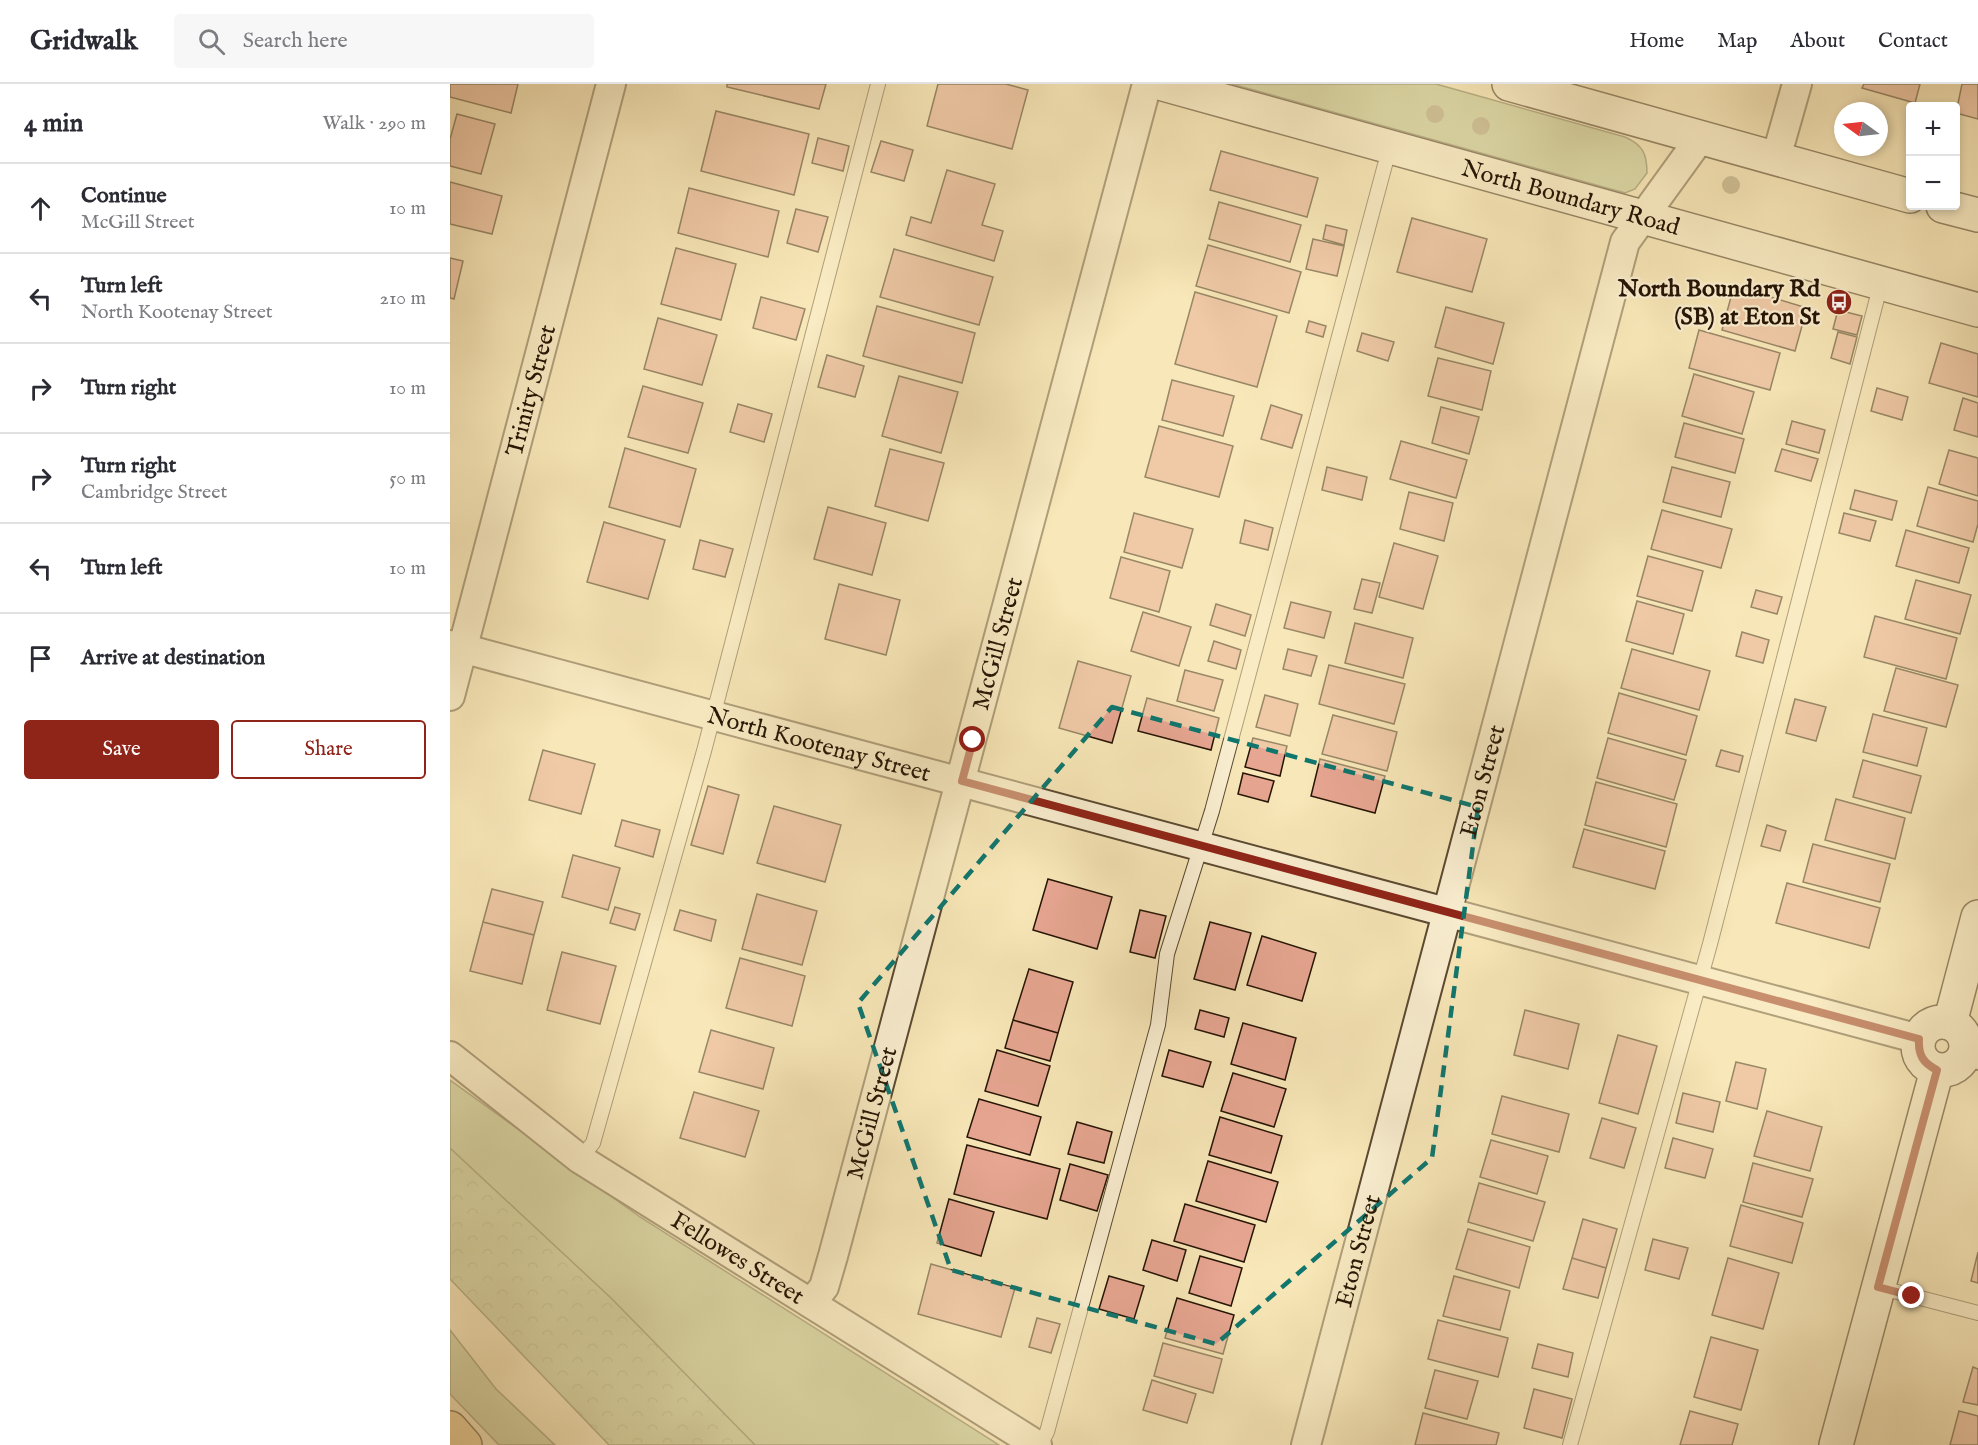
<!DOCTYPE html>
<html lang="en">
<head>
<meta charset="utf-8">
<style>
  body { margin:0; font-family:"IM FELL English",serif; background:#f7f7f7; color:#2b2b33 }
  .controls { position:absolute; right:18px; top:18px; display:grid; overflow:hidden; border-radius:6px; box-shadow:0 3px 9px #0003 }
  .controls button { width:54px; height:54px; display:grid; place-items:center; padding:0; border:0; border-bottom:2px solid #e1e1e2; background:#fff; color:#2b2b33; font:30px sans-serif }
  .compass { position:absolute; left:1384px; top:18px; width:54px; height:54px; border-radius:50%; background:#fff; box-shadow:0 3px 9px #0003; rotate:285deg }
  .stop { position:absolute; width:18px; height:18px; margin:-14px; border:4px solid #8f2418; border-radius:50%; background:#fff }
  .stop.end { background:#8f2418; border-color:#fff; box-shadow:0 2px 6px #0008 }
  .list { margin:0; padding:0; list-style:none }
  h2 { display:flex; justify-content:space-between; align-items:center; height:78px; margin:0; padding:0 24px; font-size:26px }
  h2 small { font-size:20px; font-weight:400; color:#7c7c81 }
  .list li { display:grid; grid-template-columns:39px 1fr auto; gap:18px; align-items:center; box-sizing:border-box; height:90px; padding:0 24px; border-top:2px solid #e1e1e2 }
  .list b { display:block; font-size:22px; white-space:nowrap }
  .list p { margin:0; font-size:20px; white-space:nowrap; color:#7c7c81 }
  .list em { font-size:20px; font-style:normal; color:#7c7c81 }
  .actions { display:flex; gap:12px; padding:18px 24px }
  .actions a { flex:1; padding:14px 0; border:2px solid #8f2418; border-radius:6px; text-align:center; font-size:21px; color:#8f2418 }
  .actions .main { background:#8f2418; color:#fff }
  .icon { flex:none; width:33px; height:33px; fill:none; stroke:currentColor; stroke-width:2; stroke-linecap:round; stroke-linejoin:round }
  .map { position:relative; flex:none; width:1528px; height:1361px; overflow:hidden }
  header { display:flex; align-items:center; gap:36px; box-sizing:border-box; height:84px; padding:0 30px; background:#fff; border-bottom:2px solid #e1e1e2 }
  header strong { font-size:28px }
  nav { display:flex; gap:33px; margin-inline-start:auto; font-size:21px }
  .search { width:420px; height:54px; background:#f7f7f7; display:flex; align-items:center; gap:15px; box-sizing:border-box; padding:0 21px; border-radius:6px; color:#7c7c81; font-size:22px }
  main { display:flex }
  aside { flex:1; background:#fff }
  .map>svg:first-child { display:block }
  .grass { fill:#bac691; stroke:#706d4a; stroke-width:1.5 }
  .forest { fill:url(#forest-crowns); stroke:#706d4a; stroke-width:1.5 }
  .building { fill:#e7a692; stroke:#251404; stroke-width:1.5 }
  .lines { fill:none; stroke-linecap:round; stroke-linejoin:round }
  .lane-casing { stroke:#5a4931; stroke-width:16 }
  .street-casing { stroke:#5a4931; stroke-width:32 }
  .secondary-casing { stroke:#251404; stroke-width:36 }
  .highway-casing { stroke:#251404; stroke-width:36 }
  .lane { stroke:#faefd1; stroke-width:14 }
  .street { stroke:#faefd1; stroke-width:28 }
  .secondary { stroke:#faefd1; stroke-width:33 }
  .highway { stroke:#ecc47c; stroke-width:33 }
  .tree { fill:#a19570 }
  .route { stroke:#8f2418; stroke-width:8 }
  .marked { fill:none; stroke:#0f766e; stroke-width:4.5; stroke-dasharray:12 8; stroke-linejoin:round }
  .labels { text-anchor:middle; stroke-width:4.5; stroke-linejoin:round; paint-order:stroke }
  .street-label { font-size:24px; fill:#251404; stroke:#faefd1 }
  .poi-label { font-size:24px; font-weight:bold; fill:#251404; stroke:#faefd1; text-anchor:end }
</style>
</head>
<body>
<header>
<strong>Gridwalk</strong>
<div class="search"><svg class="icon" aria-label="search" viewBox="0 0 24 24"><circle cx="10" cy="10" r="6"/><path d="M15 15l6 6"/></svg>Search here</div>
<nav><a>Home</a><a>Map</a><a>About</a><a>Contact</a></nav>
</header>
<main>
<aside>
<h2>4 min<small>Walk · 290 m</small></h2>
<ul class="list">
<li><svg class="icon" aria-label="ahead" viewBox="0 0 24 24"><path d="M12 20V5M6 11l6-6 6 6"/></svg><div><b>Continue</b><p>McGill Street</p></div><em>10 m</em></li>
<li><svg class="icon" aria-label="left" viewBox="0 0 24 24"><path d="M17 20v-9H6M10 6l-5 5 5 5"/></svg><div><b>Turn left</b><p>North Kootenay Street</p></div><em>210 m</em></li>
<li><svg class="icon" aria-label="right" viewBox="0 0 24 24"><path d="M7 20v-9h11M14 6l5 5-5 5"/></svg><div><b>Turn right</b></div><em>10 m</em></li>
<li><svg class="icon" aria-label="right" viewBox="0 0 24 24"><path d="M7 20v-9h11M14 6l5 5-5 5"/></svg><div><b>Turn right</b><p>Cambridge Street</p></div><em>50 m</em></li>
<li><svg class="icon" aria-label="left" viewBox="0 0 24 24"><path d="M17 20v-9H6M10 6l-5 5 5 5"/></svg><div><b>Turn left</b></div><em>10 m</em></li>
<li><svg class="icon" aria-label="arrive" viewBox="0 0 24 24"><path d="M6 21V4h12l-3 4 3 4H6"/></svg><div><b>Arrive at destination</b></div></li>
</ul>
<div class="actions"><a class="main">Save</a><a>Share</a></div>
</aside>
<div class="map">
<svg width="1528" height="1361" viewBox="0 0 1528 1361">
  <defs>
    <pattern id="forest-crowns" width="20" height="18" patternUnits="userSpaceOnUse" patternTransform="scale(1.5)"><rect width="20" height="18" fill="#bac691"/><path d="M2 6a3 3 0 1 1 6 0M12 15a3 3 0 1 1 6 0" fill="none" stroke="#a0a97b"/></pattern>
  </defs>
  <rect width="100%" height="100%" fill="#f8e7b8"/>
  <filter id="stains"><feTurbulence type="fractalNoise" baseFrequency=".00333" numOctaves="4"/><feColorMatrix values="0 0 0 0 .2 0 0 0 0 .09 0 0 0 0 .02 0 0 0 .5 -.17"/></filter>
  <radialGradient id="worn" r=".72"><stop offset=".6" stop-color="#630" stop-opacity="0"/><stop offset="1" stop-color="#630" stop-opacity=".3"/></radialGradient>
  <path class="grass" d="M782,0h204l189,53c18,8 22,17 22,36l-12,16 -10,4z
    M0,996l190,137 359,228h-327l-222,-211z
    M0,1246l46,59 59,56h-56l-49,-51z"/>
  <path class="forest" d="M0,1064l161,150 144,147h-146l-159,-166z"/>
  <path class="building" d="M0,0h68l-7,29 -61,-16z
    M277,0h99l-7,25 -92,-22z
    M488,0h68l22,6 -16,59 -85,-23z
    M1414,0h56l-5,19 -53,-15z
    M1512,0h16v35l-22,-6z
    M266,27l93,23 -15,61 -93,-24z
    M7,30l38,10 -14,50 -31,-8v-27z
    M368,54l31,8 -6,25 -31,-8z
    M431,57l32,9 -9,31 -33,-9z
    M771,67l97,27 -11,39 -97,-27z
    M497,86l48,14 -13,41 21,6 -9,30 -88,-26 5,-18 20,6z
    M0,98l52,14 -10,38 -42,-10z
    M239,104l90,23 -11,46 -90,-24z
    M769,118l82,23 -11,37 -81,-23z
    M346,125l32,8 -10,35 -31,-9z
    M962,134l75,21 -15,53 -75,-20z
    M876,141l21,5 -3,15 -21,-6z
    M863,155l31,7 -7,30 -31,-7z
    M758,161l93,27 -12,41 -93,-27z
    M226,164l60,16 -15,56 -60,-16z
    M444,165l99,28 -14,48 -99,-28z
    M0,174l13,3 -9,38 -4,-1z
    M1284,202l73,22 -12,43 -73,-21z
    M745,208l82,24 -20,71 -82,-23z
    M311,213l44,12 -9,31 -43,-12z
    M427,222l98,27 -13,50 -99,-27z
    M996,223l58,16 -11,41 -58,-17z
    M1388,226l24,6 -5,19 -24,-6z
    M208,234l59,17 -15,50 -58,-16z
    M859,237l17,5 -3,11 -17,-5z
    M1249,246l81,23 -10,37 -81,-22z
    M1388,248l19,5 -7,27 -19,-6z
    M912,249l32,9 -6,19 -31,-10z
    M1491,259l37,11v43l-49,-14z
    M377,271l37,11 -9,31 -37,-10z
    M988,274l53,13 -9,39 -54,-14z
    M1244,290l60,18 -12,42 -60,-18z
    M449,292l59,16 -17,61 -59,-17z
    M722,296l62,16 -11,40 -61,-16z
    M193,302l60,17 -15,50 -60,-16z
    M1427,304l31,9 -6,23 -31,-9z
    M1513,314l15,5v34l-24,-7z
    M288,320l34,10 -8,28 -34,-10z
    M821,321l31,10 -10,33 -31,-9z
    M991,323l38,10 -10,37 -37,-11z
    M1342,337l33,9 -6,23 -33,-9z
    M1234,339l60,16 -9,34 -60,-16z
    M709,342l74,20 -14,51 -74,-20z
    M951,357l66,19 -11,38 -66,-19z
    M175,364l71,21 -16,58 -71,-20z
    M440,365l54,14 -16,58 -53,-15z
    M1332,365l36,10 -7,22 -36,-10z
    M1499,366l29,8v38l-39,-12z
    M877,383l40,10 -5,23 -40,-10z
    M1222,383l58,15 -9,35 -58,-15z
    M1478,403l50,14v23l-5,18 -56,-16z
    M1405,406l42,11 -5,19 -42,-11z
    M959,408l44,11 -9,38 -44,-12z
    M378,423l58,16 -14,52 -58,-16z
    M1212,426l70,19 -11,39 -70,-19z
    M684,429l59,16 -11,39 -58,-16z
    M1394,429l32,8 -6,20 -31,-8z
    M795,436l28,8 -5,22 -28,-7z
    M154,438l61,18 -17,59 -61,-17z
    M1456,446l63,18 -10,35 -63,-17z
    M250,456l33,9 -8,28 -32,-8z
    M944,459l44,13 -15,53 -44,-12z
    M1198,472l55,15 -11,40 -55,-15z
    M671,473l49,14 -11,41 -49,-14z
    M912,495l18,4 -8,30 -18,-4z
    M1466,496l55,15 -11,39 -55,-15z
    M389,500l61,16 -14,55 -61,-16z
    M1306,506l26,7 -5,17 -26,-7z
    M1187,517l47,13 -11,40 -47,-13z
    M841,518l40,10 -7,26 -40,-10z
    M766,520l35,11 -6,21 -35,-11z
    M693,528l48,15 -12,39 -48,-15z
    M1425,532l82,22 -11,41 -82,-22z
    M905,539l58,15 -10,40 -58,-15z
    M1292,548l27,8 -6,23 -27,-7z
    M764,557l27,9 -5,19 -28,-8z
    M838,565l29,7 -6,20 -28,-7z
    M1182,565l78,22 -11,39 -78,-22z
    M628,577l53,15 -19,67 -53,-15z
    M879,581l76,19 -11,40 -75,-20z
    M1446,584l62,17 -12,42 -62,-16z
    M735,586l38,10 -9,31 -37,-10z
    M1169,609l78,23 -11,39 -78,-22z
    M815,611l33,9 -8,32 -34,-9z
    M697,614l72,20 -8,32 -73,-19z
    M1345,615l31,8 -10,34 -30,-8z
    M1423,630l54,14 -10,38 -54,-14z
    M883,631l64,17 -10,39 -65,-17z
    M803,654l34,8 -7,30 -35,-9z
    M1158,654l78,22 -12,40 -77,-22z
    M93,666l52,14 -14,50 -52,-14z
    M1271,666l22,6 -4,16 -23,-6z
    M870,675l65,17 -10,37 -64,-17z
    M1413,676l58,16 -10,37 -58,-16z
    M793,689l31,8 -6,21 -30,-8z
    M1146,698l81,22 -11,43 -81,-22z
    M258,702l31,9 -16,59 -32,-9z
    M1386,715l69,19 -10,41 -70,-19z
    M324,722l67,19 -16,57 -68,-19z
    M172,736l38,10 -7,27 -38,-11z
    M1317,741l19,6 -6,20 -19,-5z
    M1134,745l81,22 -10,38 -82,-22z
    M1363,760l77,20 -10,38 -77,-20z
    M123,771l47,13 -12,42 -46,-13z
    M598,795l64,18 -15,52 -64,-19z
    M1337,799l93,25 -11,40 -93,-25z
    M42,805l51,13 -9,33 -51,-13z
    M307,810l60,17 -15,54 -60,-16z
    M165,823l25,7 -5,16 -25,-7z
    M230,826l36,10 -5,21 -37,-11z
    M690,826l26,6 -11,42 -25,-6z
    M33,838l51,13 -12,49 -52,-13z
    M760,838l41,11 -16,57 -41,-11z
    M812,852l54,17 -14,48 -55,-16z
    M112,868l54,14 -16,58 -53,-14z
    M290,874l65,18 -13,50 -66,-18z
    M579,885l44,13 -15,51 -45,-13z
    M750,926l29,8 -5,19 -29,-8z
    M1075,926l54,14 -11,45 -54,-14z
    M563,936l45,13 -8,28 -45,-13z
    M793,939l53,15 -11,42 -54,-16z
    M261,946l63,18 -11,41 -64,-17z
    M1168,951l39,11 -19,68 -39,-11z
    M547,966l53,16 -12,40 -53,-15z
    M719,966l42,12 -8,25 -41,-11z
    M1286,978l30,7 -9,40 -31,-8z
    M783,989l53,16 -12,38 -53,-16z
    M244,1008l65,19 -14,46 -65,-19z
    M1233,1009l37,9 -7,30 -37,-9z
    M1052,1012l67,18 -10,38 -67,-18z
    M529,1015l62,18 -11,38 -63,-18z
    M1317,1027l55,16 -12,44 -56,-15z
    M770,1033l62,19 -11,37 -62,-18z
    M1152,1034l34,10 -12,40 -34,-10z
    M627,1038l35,10 -8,31 -36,-9z
    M1223,1054l40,11 -8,29 -40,-10z
    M1041,1056l57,16 -11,38 -57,-17z
    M517,1061l93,24 -13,50 -93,-25z
    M758,1077l70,21 -12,40 -70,-21z
    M1303,1079l60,16 -11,38 -59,-15z
    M620,1080l38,11 -11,36 -37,-11z
    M1029,1099l66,19 -12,39 -65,-19z
    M499,1115l45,13 -13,44 -44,-13z
    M735,1120l70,21 -11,37 -70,-21z
    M1291,1121l62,18 -11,40 -62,-17z
    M1133,1135l34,10 -11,39 -34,-10z
    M1018,1145l62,18 -11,41 -63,-19z
    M1203,1155l35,9 -9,31 -34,-9z
    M702,1156l34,10 -9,31 -34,-11z
    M1528,1168v31l-7,-2z
    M750,1172l42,12 -11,38 -42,-13z
    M1122,1174l34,10 -8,30 -35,-9z
    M1278,1174l51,15 -16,56 -51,-14z
    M481,1180l84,24 -14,49 -83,-23z
    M659,1192l35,10 -10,33 -35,-10z
    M1004,1192l56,15 -10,39 -57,-14z
    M727,1214l57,17 -11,39 -58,-16z
    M587,1234l23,6 -9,29 -22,-6z
    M988,1236l70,18 -10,39 -70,-18z
    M1261,1253l47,13 -17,60 -47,-13z
    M713,1259l59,16 -9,34 -59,-17z
    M1088,1260l35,9 -5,24 -36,-9z
    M1523,1283l5,2v36l-15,-3z
    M985,1286l43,11 -11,38 -42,-11z
    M702,1296l44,14 -9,29 -44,-13z
    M1084,1305l38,10 -10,39 -38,-10z
    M1240,1327l48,13 -6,21h-52z
    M1509,1327l19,5v29h-28z
    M973,1329l76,20 -3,12h-81z"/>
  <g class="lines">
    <defs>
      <path id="lane" d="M130,1075l13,-16 111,-392 174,-667
        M1428,1203l100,26
        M590,1361l7,-13 111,-407 9,-71 45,-143 178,-665
        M1120,1361l140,-501 171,-661"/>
      <g id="street">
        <path d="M1326,74l21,-74"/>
        <path id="s1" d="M0,561l1469,394"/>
        <path id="s2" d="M0,612l161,-612"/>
        <path d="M1516,968l12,3"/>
        <path id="s3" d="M0,972l130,103 457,286"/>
        <path id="s4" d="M361,1219l13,-16 9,-31 314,-1172"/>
        <path id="s5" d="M856,1361l319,-1203 76,-105"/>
      </g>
      <g id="secondary">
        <path id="s6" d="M713,0l815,226"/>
        <path d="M1059,0l401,112"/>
        <path d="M1493,122l35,9"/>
        <circle cx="1492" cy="962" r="24"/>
        <path d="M1500,939l28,-106"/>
        <path d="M1386,1361l101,-375"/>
      </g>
      <path id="highway" d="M0,1344l15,17"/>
    </defs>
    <use href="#lane" class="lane-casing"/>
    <use href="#street" class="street-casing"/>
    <use href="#secondary" class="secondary-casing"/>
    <use href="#highway" class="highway-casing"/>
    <use href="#lane" class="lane"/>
    <use href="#street" class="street"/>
    <use href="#secondary" class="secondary"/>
    <use href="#highway" class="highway"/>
  </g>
  <g class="tree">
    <circle cx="985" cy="30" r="9"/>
    <circle cx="1031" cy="42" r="9"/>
    <circle cx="1281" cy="101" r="9"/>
  </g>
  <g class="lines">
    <path class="route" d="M523,656l-11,41 957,258c-1,16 4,24 18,31l-59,217 34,9"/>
  </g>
  <path d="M0 0H1528V1361H0ZM662,623l366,100 -46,351 -216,186 -265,-74 -93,-267z" fill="#f8e7b8" fill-opacity=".55" fill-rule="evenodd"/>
  <path class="marked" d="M662,623l366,100 -46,351 -216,186 -265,-74 -93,-267z"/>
  <defs>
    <symbol id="bus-disc" viewBox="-11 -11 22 22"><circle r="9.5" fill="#8f2418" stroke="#faefd1"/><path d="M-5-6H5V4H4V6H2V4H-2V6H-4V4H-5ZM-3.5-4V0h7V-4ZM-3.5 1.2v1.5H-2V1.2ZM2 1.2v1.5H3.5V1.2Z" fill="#fff"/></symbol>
  </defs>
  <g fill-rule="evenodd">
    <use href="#bus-disc" x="1374" y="203" width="30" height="30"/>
  </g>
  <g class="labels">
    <g class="street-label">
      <text dy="8" stroke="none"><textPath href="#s6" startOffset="423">North Boundary Road</textPath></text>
      <text dy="8" stroke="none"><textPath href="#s2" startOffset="316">Trinity Street</textPath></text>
      <text dy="8" stroke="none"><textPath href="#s4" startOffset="687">McGill Street</textPath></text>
      <text dy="8" stroke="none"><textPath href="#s1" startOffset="382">North Kootenay Street</textPath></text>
      <text dy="8" stroke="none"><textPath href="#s5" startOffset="687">Eton Street</textPath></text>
      <text dy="8" stroke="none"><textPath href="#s4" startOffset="201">McGill Street</textPath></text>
      <text dy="8" stroke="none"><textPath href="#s5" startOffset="201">Eton Street</textPath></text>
      <text dy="8" stroke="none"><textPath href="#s3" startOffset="352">Fellowes Street</textPath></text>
    </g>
    <g class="poi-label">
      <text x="1370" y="212">North Boundary Rd<tspan x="1370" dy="28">(SB) at Eton St</tspan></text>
    </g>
  </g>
  <rect width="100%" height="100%" filter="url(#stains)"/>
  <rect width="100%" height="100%" fill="url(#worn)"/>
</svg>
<div class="controls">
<button>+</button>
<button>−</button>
</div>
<svg class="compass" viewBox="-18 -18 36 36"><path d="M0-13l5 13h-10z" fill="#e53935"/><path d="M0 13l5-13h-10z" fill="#7c7c81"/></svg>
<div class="stop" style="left:523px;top:656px"></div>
<div class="stop end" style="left:1462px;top:1212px"></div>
</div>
</main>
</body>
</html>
